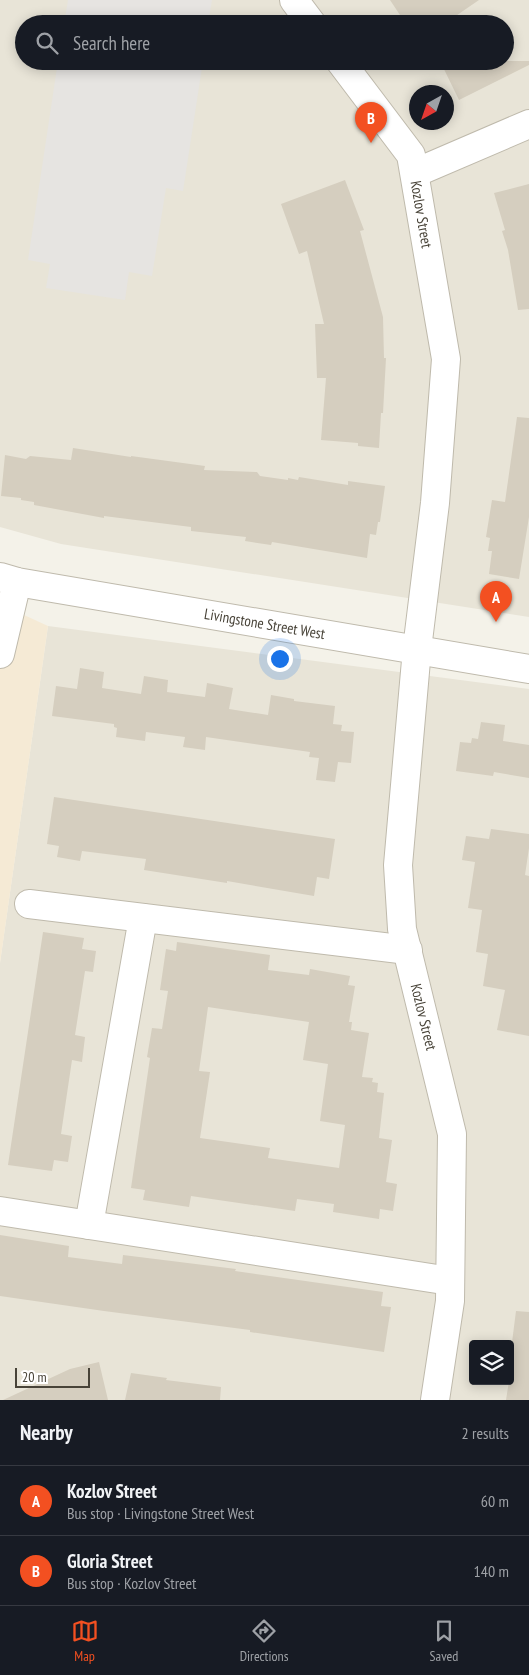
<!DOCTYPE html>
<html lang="en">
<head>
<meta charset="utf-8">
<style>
  body { margin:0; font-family:"PT Sans Narrow",sans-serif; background:#20242c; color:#f1f3f6 }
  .controls { position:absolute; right:15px; bottom:15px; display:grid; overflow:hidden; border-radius:5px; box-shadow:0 2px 12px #0003 }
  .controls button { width:45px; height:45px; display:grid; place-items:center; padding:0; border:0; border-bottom:1px solid #363941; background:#171b24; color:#f1f3f6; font:25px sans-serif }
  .compass { position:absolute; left:409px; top:85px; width:45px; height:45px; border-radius:50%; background:#171b24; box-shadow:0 2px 12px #0003; rotate:220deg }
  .scale { position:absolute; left:15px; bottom:12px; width:75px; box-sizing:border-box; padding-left:5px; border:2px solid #484338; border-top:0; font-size:14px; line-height:18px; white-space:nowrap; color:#484338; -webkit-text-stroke:4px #fff; paint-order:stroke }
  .you { position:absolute; left:279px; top:658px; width:18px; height:18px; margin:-12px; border:4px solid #fff; border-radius:50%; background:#1a73e8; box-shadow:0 0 0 8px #1a73e833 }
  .badge { display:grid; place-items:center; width:32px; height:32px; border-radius:50%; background:#f35021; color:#fff; font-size:16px; font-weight:700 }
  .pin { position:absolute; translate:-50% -41px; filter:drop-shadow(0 1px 2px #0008) }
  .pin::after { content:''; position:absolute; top:26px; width:18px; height:15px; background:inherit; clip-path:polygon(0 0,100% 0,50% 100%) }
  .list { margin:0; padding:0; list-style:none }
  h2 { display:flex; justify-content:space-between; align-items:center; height:65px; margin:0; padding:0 20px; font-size:21px }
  h2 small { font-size:16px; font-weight:400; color:#9ea1a6 }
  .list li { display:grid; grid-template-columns:32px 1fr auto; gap:15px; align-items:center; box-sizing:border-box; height:70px; padding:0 20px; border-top:1px solid #363941 }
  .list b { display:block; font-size:19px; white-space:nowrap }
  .list p { margin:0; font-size:16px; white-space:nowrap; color:#9ea1a6 }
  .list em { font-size:16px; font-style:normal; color:#9ea1a6 }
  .icon { flex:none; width:28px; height:28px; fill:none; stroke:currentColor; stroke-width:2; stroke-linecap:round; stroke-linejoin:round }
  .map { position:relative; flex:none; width:529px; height:1400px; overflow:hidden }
  .search { position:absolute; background:#171b24; box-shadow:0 2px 12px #0003; left:15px; right:15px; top:15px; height:55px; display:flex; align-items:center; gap:12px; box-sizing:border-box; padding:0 18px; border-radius:28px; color:#9ea1a6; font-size:19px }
  .sheet { height:205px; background:#171b24 }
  nav { display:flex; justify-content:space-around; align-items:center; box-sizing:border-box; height:70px; border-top:1px solid #363941; background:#171b24; font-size:14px; color:#9ea1a6 }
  nav a { display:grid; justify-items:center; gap:2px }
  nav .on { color:#f35021 }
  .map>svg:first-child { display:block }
  .residential { fill:#e8e4d7; fill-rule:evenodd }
  .commercial { fill:#f5ead5 }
  .parking { fill:#e6e4e1 }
  .building { fill:#d5cebf; fill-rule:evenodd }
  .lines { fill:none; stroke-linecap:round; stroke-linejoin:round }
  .minor-casing { stroke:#bfbaac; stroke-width:30 }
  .minor { stroke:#fff; stroke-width:28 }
  .labels { text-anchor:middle; stroke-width:4.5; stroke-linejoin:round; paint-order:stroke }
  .street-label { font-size:15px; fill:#484338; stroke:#fff }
</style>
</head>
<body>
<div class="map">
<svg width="529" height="1400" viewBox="0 0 529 1400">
  <rect width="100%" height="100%" fill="#f4f2e9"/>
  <path class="residential" d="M0,0h529v617l-468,-73 -61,-17zM24,24h481v37h-481zM416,92h30v30h-30z
    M48,626l481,63v711h-529v-437zM473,1344h37v37h-37z"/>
  <path class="commercial" d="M0,604l48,22 -48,337z"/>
  <path class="parking" d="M68,0h144l-4,24h-144z
    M58,61h145l-20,130 -17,-3 -14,88 -23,-4 -4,28 -79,-12 4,-24 -22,-4z"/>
  <path class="building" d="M390,0h89l-35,24h-38z
    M440,61h89v4l-70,35z
    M345,180l19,50 -4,1 23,86 1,41h2l-3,55h-2l-2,35 -21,-2v-3l-37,-3 5,-62h-9l-2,-54h9l-17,-73 -8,3 -18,-50z
    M529,184v125l-11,1 -10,-60 -6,-19 3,-1 -11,-37z
    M517,417l12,1v99l-10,62 -30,-5 3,-23h-4l2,-13 -4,-1 6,-37 13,2z
    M73,448l58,9v-1l74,10 -1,4 53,2 3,4 28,4v-2l10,2 1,-3 49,8v-4l37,5 -5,36h-2l-2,13 -6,-1 -3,24 -95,-16 -1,3 -26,-4 1,-4 -55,-6v-4l-87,-11v2l-70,-13v-3l-13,-2v-2l-20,-2 4,-41 21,4 4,-3 41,4z
    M80,668l24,4 -2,16 39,6 3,-18 24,4 -1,12 38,5 2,-14 26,5 -4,21 39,6 3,-20 23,4v2l41,5 -2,18 9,1 -1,6 13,1 -3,31 -13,-1 -3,20 -19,-2 3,-22 -10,-1 1,-5 -104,-15 -1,13 -22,-3 2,-10 -39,-5 -1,9 -29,-4 1,-9 -3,-1v-3l-62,-8 4,-30 21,3z
    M481,722l24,3 -2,16 26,4v33l-35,-6 -1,4 -37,-5 4,-29 11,1 1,-5 6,1z
    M54,797l281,42 -6,40 -12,-2 -3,19 -87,-15v2l-83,-13 2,-11 -64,-8 -2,10 -23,-4 2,-11 -12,-2z
    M491,829l38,5v14l-4,27 4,1v160l-32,-6 8,-40 -22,-4 5,-32 -12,-2 6,-42 -14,-2 7,-46 -13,-2 4,-24 23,3z
    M43,932l41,6 -2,11 14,2 -3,21 -8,-1 -10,64 10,2 -3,25 -10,-2 -11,74 11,2 -4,26 -14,-2 -2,11 -44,-6z
    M177,942l93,13 -2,15 41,5 1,-6 40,7 -2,9 7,1 -6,36h3l-1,8 18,3 -7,44 11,1 -1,4 6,1 -1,9 7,1 -5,45 13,2 -6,42 11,2 -4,27 -13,-2 -1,10 -46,-7 1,-8 -37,-5 -2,12 -104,-15 -2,11 -46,-7 2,-10 -14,-2 19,-130 -3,-1 5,-29 10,1 6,-38 -8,-1 6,-41 10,2zM208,1007l101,15 -6,38 25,4 -8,57 25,4 -6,43 -71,-10 2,-10 -70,-10 10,-66 -11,-1z
    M0,1235l69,11 -1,11 54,7 1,-9 113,14 -1,2 148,21 -2,14 10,1 -7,45 -134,-20v-2l-146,-19 -104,-15z
    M516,1311l13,1v88h-23l3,-19h1v-23z
    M99,1362l9,38h-105l67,-31z
    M131,1373l36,5 -1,2 55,7 -1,13h-95z"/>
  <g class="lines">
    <defs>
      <g id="minor">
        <path d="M294,0l18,24"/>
        <path id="s1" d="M340,61l71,94 35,204 -11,144 -18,146 -19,216 4,64 50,205 -2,167 -15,99"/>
        <path d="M415,173l114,-49"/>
        <path id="s2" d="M0,577l17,5 512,87"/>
        <path d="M0,654l17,-72"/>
        <path d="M29,904l379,46"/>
        <path d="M0,1211l450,70"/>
        <path d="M89,1225l54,-307"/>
      </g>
    </defs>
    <use href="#minor" class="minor-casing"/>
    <use href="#minor" class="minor"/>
  </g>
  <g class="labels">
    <g class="street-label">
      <text dy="5" stroke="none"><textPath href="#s1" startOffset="178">Kozlov Street</textPath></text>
      <text dy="5" stroke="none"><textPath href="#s2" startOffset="269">Livingstone Street West</textPath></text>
      <text dy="5" stroke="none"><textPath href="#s1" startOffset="988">Kozlov Street</textPath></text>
    </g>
  </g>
</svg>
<div class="controls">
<button><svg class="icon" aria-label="layers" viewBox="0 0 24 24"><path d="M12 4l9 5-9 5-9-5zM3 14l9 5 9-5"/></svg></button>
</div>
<svg class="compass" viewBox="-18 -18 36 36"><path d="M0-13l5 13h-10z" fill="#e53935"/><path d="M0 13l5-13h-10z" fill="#9ea1a6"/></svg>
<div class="scale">20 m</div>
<div class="you"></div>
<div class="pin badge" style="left:496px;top:622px">A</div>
<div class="pin badge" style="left:371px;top:143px">B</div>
<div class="search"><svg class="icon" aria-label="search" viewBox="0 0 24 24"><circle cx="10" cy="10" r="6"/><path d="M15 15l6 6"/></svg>Search here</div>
</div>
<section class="sheet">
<h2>Nearby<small>2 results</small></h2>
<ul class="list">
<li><span class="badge">A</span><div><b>Kozlov Street</b><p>Bus stop · Livingstone Street West</p></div><em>60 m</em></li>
<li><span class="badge">B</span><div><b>Gloria Street</b><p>Bus stop · Kozlov Street</p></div><em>140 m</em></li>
</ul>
</section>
<nav>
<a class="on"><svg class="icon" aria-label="map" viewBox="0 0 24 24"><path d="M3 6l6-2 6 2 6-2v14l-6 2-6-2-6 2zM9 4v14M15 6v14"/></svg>Map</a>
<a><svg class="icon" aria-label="directions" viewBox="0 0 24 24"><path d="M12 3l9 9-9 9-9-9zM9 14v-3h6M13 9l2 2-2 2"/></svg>Directions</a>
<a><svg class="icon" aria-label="saved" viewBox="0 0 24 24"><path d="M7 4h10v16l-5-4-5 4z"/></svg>Saved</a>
</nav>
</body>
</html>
